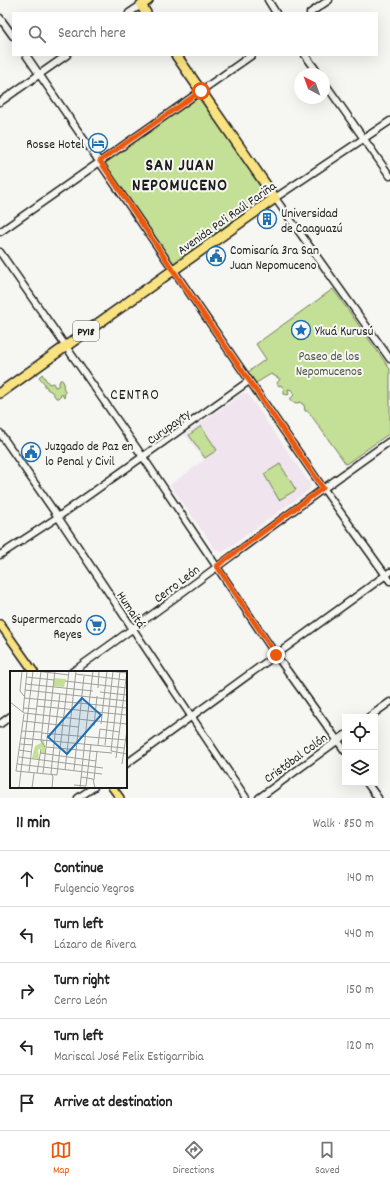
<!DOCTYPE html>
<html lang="en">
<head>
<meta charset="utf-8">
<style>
  body { margin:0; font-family:Dekko,sans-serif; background:#f6f6f6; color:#222 }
  .controls { position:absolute; right:12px; bottom:12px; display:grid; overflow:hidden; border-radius:0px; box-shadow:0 4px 16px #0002 }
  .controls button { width:36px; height:36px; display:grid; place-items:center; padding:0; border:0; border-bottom:1px solid #e0e0e0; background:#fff; color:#222; font:20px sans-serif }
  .compass { position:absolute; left:294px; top:68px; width:36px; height:36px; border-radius:50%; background:#fff; box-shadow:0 4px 16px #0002; rotate:319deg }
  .stop { position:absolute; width:12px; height:12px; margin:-9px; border:3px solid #ea580c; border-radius:50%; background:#fff }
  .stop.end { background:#ea580c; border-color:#fff; box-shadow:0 1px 4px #0008 }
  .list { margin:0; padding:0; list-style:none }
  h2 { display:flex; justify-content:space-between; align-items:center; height:52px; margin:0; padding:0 16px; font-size:17px }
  h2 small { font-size:13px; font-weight:400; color:#767676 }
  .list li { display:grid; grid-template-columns:26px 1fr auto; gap:12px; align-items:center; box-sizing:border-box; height:56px; padding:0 16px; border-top:1px solid #e0e0e0 }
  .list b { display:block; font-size:15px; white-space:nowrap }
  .list p { margin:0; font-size:13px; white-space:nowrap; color:#767676 }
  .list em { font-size:13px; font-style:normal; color:#767676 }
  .icon { flex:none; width:22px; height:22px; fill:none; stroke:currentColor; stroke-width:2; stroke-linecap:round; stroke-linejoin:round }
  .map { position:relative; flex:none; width:390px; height:798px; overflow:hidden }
  .search { position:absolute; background:#fff; box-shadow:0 4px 16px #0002; left:12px; right:12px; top:12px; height:44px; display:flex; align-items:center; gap:10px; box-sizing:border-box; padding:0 14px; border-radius:0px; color:#767676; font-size:15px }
  .sheet { height:332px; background:#fff }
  nav { display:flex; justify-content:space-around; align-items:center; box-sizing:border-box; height:56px; border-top:1px solid #e0e0e0; background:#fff; font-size:11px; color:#767676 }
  nav a { display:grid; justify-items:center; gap:2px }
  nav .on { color:#ea580c }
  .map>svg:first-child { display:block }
  .built { fill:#f0e5ef }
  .green { fill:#c4df96; stroke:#707e59 }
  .water { fill:#90d6f2; stroke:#628c9c }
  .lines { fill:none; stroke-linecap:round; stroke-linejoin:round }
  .minor-casing { stroke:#1c1c1c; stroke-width:9 }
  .major-casing { stroke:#1c1c1c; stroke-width:10 }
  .highway-casing { stroke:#1c1c1c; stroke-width:12 }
  .minor { stroke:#f6f6f2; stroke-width:6 }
  .major { stroke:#f8e281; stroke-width:7 }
  .highway { stroke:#f8e281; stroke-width:9 }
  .route { stroke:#ea580c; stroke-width:5 }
  .labels { text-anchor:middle; stroke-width:4; stroke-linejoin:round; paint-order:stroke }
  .shield { fill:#f6f6f2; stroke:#5d5d5c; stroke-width:1 }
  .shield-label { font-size:12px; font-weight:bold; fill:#1c1c1c }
  .poi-label { font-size:13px; fill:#1c1c1c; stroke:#f6f6f2; text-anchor:start }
  .street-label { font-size:13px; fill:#1c1c1c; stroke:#f6f6f2 }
  .park-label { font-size:13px; fill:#4e5641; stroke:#f6f6f2 }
  .quarter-label { font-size:15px; letter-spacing:1px; fill:#1c1c1c; stroke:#f6f6f2 }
  .district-label { font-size:17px; font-weight:bold; letter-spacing:1px; fill:#1c1c1c; stroke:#f6f6f2 }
  .inset-road { fill:none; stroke:#9f9f9c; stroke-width:1 }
  .view { fill:#1f6fb2; fill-opacity:0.15; stroke:#1f6fb2; stroke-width:2 }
  .inset-edge { fill:none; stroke:#1c1c1c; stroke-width:2 }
</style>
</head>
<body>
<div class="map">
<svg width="390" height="798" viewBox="0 0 390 798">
  <rect width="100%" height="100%" fill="#f6f6f2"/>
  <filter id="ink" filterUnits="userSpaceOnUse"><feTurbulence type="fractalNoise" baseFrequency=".025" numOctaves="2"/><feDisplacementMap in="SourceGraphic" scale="8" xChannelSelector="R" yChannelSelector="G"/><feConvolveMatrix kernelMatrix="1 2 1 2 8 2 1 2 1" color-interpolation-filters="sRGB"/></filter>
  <g filter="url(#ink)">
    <path class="built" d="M243,393l5,1 63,91 -2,5 -86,62 -8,-3 -45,-64 34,-25 -19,-26z"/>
    <path class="green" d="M201,93l72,104 -100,71 -72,-107z
      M333,289l57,80v64l-44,31 -38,-53h-3l-1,-6 -2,-1 -1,-2 -4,1 -5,-1 -2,-3 4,-4 -2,-5 -4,-1 1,5 -1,1 -4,-1v-5l-3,-4 -2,1 -2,-3 3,-4 -9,-5 -15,9 -8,-11 18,-13 -10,-15z
      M42,374l7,10 4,-1 2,4 3,-1 2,-6h2l2,3 -1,3 2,6 -1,6 -2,-4 -4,4h-2l-4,-6 -5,-3v-2l-3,-1 1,-2 -6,-7z
      M201,426l16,24 -12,8 -16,-23z
      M280,464l16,26 -17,10 -15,-26z"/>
    <path class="water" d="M299,323l7,3v10l-2,2 -4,-3 -5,-2v-4z"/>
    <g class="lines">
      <defs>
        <path id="minor" d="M268,0l8,13
          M129,13l12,-8
          M310,13l19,-13
          M0,18l13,18
          M26,55l297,433 67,93
          M305,55l14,19
          M324,82l66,94
          M0,102l67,-47
          M390,121l-115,77 115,161
          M0,232l252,-177
          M0,252l143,205 133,198 69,96
          M0,433l58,84 188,281
          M0,555l58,-38 191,-136
          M72,672c107,-75 211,-156 318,-231
          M369,717l21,-15
          M0,724l11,-8
          M126,764l264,-192
          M367,783l11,15
          M78,798l16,-11
          M259,798l86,-63"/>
        <path id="major" d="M0,624l34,48
          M112,787l8,11"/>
        <path id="highway" d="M146,13l-5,-8 7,-5
          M0,393l275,-195 -99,-143"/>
      </defs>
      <use href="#minor" class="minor-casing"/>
      <use href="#major" class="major-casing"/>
      <use href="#highway" class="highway-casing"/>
      <use href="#minor" class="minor"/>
      <use href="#major" class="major"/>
      <use href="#highway" class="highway"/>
    </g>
  </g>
  <g class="lines" filter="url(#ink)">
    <path class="route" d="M201,91l-101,70 73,109 150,218 -106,78 59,89"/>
  </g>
  <defs>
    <symbol id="hotel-ring" viewBox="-11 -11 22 22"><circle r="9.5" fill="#f6f6f2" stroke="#1f6fb2" stroke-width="1.5"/><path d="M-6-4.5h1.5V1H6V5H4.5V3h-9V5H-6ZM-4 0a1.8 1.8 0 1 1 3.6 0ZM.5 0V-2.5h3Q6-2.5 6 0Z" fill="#1f6fb2"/></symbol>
    <symbol id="building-ring" viewBox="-11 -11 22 22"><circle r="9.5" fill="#f6f6f2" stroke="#1f6fb2" stroke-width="1.5"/><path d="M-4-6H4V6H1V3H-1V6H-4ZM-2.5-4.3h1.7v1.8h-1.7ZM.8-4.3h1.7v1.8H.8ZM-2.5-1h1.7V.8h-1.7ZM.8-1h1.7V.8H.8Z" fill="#1f6fb2"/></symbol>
    <symbol id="civic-ring" viewBox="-11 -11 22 22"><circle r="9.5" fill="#f6f6f2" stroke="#1f6fb2" stroke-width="1.5"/><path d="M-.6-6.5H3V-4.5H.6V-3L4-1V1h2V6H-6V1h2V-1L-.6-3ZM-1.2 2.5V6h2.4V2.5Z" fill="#1f6fb2"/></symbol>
    <symbol id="sight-ring" viewBox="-11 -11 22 22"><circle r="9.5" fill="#f6f6f2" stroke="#1f6fb2" stroke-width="1.5"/><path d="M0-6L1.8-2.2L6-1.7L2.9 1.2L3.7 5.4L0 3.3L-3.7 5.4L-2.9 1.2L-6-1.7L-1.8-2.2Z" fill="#1f6fb2"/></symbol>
    <symbol id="supermarket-ring" viewBox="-11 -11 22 22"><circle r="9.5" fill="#f6f6f2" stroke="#1f6fb2" stroke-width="1.5"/><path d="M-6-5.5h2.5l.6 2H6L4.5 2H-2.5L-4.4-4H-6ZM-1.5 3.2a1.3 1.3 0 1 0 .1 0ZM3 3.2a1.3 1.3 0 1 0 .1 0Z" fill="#1f6fb2"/></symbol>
  </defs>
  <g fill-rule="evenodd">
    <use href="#hotel-ring" x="87" y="132" width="22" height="22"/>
    <use href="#building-ring" x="256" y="208" width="22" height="22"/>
    <use href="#civic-ring" x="205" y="245" width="22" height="22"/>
    <use href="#sight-ring" x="290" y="319" width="22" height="22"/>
    <use href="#civic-ring" x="20" y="441" width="22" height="22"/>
    <use href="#supermarket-ring" x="85" y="614" width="22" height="22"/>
  </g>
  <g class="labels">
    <rect class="shield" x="73" y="321" width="26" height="20" rx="3"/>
    <g class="shield-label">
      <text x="86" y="335">PY18</text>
    </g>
    <g class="poi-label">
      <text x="84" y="148" text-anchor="end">Rosse Hotel</text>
      <text x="281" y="217">Universidad<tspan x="281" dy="15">de Caaguazú</tspan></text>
      <text x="230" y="254">Comisaría 3ra San<tspan x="230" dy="15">Juan Nepomuceno</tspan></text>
      <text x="315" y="335">Ykuá Kurusú</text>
      <text x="45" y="450">Juzgado de Paz en<tspan x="45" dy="15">lo Penal y Civil</tspan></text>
      <text x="82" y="623" text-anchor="end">Supermercado<tspan x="82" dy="15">Reyes</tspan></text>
    </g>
    <g class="street-label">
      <text transform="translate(226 217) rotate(-35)" y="5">Avenida Pa'i Raúl Fariña</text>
      <text transform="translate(168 426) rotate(-36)" y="5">Curupayty</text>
      <text transform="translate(176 583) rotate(-37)" y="5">Cerro León</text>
      <text transform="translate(132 609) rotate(56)" y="5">Humaitá</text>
      <text transform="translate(295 757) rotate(-36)" y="5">Cristóbal Colón</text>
    </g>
    <g class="park-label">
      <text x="329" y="360">Paseo de los<tspan x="329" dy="15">Nepomucenos</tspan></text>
    </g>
    <g class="quarter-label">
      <text x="135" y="399">CENTRO</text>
    </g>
    <g class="district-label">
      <text x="180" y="170">SAN JUAN<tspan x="180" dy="20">NEPOMUCENO</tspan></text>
    </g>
  </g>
  <g transform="translate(10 671)">
    <rect width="117" height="117" fill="#f6f6f2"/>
    <path d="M44,7l12,1 -2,8 -11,-1zM31,68l3,1 2,13h-5l1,-5 -4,2 1,9 -7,-1 3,-12 6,-3z" fill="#c4df96"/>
    <path class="inset-road" d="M12,0l-2,20 4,5M26,0l33,4M97,0l20,2M110,0l-9,80 16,3M65,3l51,6M16,6l28,3M55,10l62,7M16,13l67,7M88,17l1,-17M15,19l102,11M90,21l27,3M14,27l65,6M0,31l14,11 63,7 2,-16 38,4M79,33l4,-33M27,35l90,9M13,37l14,1M13,41l4,-41M14,43l-8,57 41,4 12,-104M47,45l3,-22M13,50l55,6M91,53l6,-53M84,55l3,-30M11,60l20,1M31,62l86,7M11,67l103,10M10,73l13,1M88,74l2,-16 20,3M95,74l8,-74M35,76l-4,-6 7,-70M36,76l66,6M9,79l13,2M30,82l56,8M9,86l84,11M106,87l11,-87M7,93l85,10M112,93l5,-34M55,99l11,-99M64,99l10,-94M19,101l12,-101M27,102l4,-24M33,102l12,-102M71,106l12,2 2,9M84,109l3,-29M64,114l12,1 5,-42M9,117l14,-117M22,117l2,-15M42,117l1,-11 -2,-4 6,-57M70,117l7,-68 40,4"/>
    <path class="view" d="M72,27l19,17 -34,39 -19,-17z"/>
    <rect width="117" height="117" class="inset-edge"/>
  </g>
</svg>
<div class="controls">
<button><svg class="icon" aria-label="locate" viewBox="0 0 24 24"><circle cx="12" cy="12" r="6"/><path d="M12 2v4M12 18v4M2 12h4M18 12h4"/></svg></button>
<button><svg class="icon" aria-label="layers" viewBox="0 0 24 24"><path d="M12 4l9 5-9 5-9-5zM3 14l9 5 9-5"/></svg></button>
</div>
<svg class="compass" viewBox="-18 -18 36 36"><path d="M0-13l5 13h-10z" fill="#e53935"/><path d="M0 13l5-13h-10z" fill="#767676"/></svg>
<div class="stop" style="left:201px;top:91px"></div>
<div class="stop end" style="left:276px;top:655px"></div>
<div class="search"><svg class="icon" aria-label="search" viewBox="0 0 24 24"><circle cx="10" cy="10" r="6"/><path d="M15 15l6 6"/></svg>Search here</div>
</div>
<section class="sheet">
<h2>11 min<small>Walk · 850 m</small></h2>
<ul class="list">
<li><svg class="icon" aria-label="ahead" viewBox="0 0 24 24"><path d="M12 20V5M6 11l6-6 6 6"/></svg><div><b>Continue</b><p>Fulgencio Yegros</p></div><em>140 m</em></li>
<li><svg class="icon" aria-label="left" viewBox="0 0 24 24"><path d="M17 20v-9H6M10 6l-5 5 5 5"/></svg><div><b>Turn left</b><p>Lázaro de Rivera</p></div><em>440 m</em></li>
<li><svg class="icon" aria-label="right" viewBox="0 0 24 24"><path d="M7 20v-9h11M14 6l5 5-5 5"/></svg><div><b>Turn right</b><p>Cerro León</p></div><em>150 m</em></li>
<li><svg class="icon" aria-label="left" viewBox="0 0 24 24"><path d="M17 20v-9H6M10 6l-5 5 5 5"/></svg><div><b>Turn left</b><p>Mariscal José Felix Estigarribia</p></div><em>120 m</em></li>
<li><svg class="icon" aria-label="arrive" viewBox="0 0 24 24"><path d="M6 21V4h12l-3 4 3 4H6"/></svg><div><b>Arrive at destination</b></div></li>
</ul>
</section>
<nav>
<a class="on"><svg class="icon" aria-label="map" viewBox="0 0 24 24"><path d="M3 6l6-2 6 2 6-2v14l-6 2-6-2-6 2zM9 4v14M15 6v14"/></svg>Map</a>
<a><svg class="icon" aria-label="directions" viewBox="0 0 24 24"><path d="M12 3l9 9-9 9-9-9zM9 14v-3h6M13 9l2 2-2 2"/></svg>Directions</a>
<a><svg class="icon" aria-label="saved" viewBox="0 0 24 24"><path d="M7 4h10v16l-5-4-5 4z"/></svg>Saved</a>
</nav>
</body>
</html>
